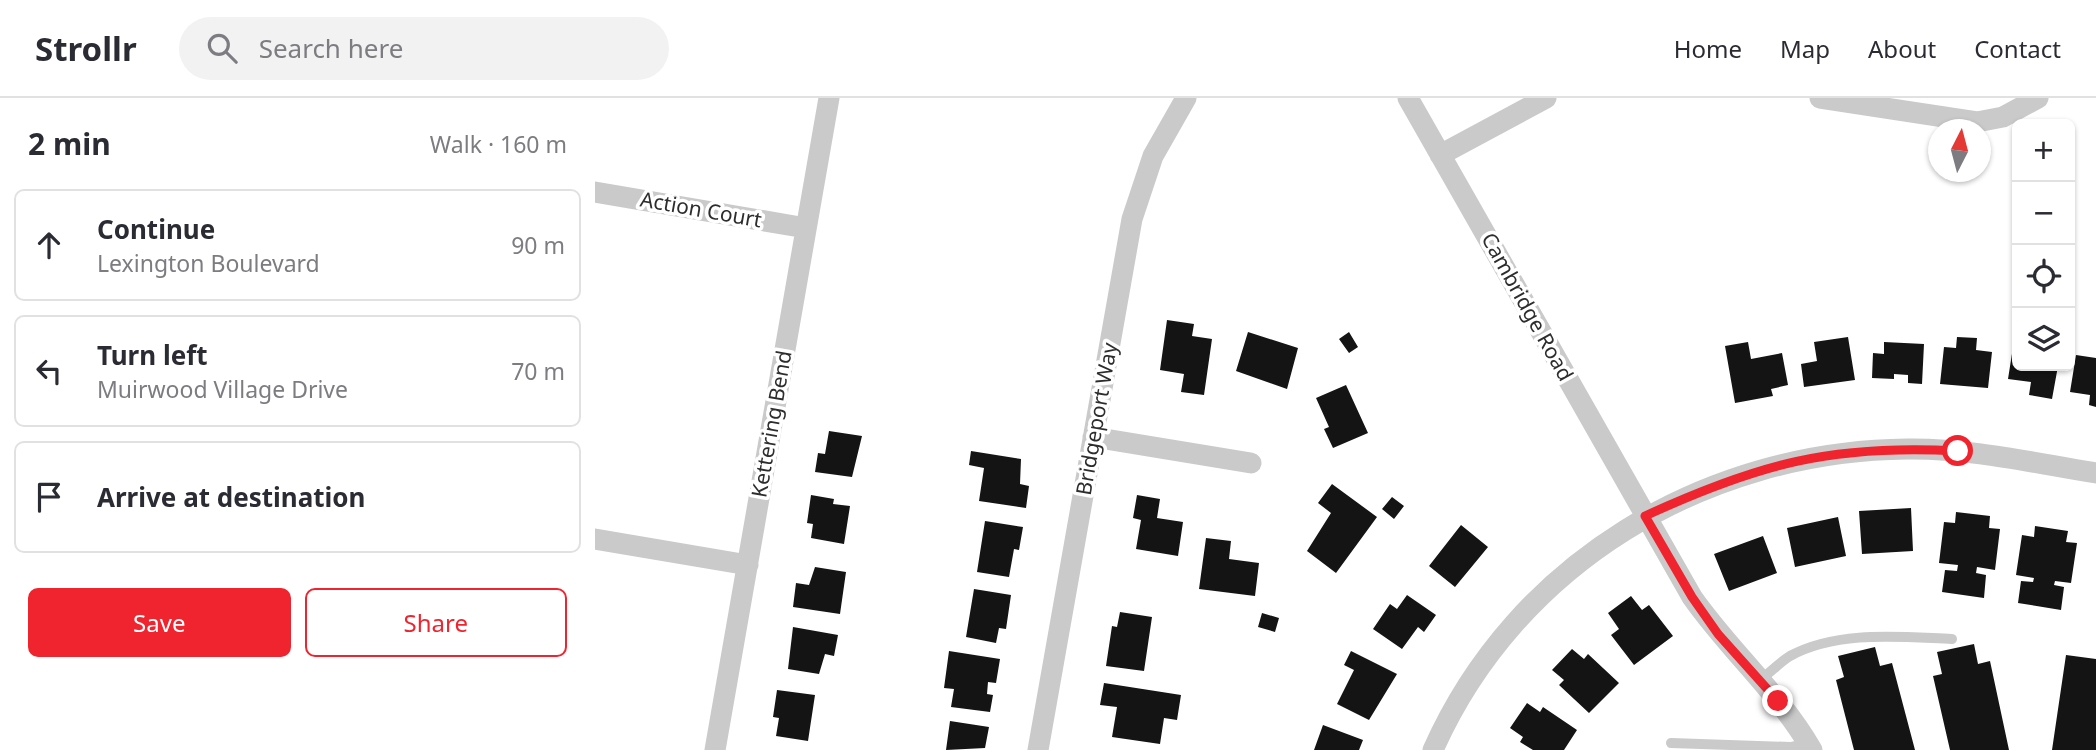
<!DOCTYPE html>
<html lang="en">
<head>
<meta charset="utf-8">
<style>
  body { margin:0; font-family:"Noto Sans",sans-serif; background:#f2f2f3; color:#2b2b33 }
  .controls { position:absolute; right:21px; top:21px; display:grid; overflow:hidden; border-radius:10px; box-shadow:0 2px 5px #0004 }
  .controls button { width:63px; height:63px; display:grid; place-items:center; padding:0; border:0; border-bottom:2px solid #e1e1e2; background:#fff; color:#2b2b33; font:35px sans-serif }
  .compass { position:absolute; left:1333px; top:21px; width:63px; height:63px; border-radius:50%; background:#fff; box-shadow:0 2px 5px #0004; rotate:6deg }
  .stop { position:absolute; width:21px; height:21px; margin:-16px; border:5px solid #ef242e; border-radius:50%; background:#fff }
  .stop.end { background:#ef242e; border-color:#fff; box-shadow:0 2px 7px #0008 }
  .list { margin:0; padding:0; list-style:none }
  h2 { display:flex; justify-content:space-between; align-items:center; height:91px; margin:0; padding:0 28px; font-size:30px }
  h2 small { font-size:23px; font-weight:400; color:#7c7c81 }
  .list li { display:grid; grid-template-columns:46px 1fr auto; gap:21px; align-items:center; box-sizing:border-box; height:112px; margin:0 14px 14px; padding:0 14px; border:2px solid #e1e1e2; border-radius:10px }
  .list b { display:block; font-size:26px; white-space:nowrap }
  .list p { margin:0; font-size:23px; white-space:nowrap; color:#7c7c81 }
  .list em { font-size:23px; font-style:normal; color:#7c7c81 }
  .actions { display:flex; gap:14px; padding:21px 28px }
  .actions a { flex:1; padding:16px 0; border:2px solid #ef242e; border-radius:10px; text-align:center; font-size:24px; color:#ef242e }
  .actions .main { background:#ef242e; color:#fff }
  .icon { flex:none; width:38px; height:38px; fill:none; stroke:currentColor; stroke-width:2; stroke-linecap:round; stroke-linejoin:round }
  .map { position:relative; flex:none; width:1501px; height:652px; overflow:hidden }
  header { display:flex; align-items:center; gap:42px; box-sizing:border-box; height:98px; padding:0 35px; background:#fff; border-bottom:2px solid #e1e1e2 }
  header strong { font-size:33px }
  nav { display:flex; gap:38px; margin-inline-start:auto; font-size:24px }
  .search { width:490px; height:63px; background:#f2f2f3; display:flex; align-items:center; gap:18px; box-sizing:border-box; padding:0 24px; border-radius:38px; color:#7c7c81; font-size:26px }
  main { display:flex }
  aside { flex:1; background:#fff }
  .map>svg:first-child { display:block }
  .building { fill:#141414 }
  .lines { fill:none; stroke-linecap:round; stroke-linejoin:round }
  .lane { stroke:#cacaca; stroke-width:10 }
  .street { stroke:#cacaca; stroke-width:21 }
  .route { stroke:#ef242e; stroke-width:9 }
  .labels { text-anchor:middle; stroke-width:7; stroke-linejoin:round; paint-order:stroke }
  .street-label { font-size:21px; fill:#2d2d2d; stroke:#fff }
</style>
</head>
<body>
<header>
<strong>Strollr</strong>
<div class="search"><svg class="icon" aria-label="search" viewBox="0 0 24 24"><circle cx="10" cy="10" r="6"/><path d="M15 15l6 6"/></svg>Search here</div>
<nav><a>Home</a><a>Map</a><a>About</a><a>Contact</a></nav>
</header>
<main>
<aside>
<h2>2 min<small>Walk · 160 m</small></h2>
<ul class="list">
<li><svg class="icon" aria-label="ahead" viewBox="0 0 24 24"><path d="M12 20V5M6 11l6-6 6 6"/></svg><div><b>Continue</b><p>Lexington Boulevard</p></div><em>90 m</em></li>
<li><svg class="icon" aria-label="left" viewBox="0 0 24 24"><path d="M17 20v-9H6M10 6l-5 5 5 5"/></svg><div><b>Turn left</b><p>Muirwood Village Drive</p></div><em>70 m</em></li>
<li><svg class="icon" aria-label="arrive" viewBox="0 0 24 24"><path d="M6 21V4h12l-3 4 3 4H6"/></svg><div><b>Arrive at destination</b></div></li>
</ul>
<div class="actions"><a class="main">Save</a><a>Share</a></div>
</aside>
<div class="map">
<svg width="1501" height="652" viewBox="0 0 1501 652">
  <rect width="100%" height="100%" fill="#fff"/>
  <path class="building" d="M572,222l27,4 -2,12 20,3 -8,56 -23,-3 3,-18 -24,-4z
    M653,234l50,16 -11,41 -51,-18z
    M754,234l9,15 -9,6 -10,-14z
    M1253,239l7,43 -51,7 -3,-23 16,-3 -3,-19z
    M1362,239l20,1 -1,12 16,2 -4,36 -48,-4 4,-37 12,1z
    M1419,243l3,1v24h41l-6,33 -23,-4 2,-13 -23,-3z
    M1153,244l3,17 31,-6 6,32 -17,4 2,7 -38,7 -10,-57z
    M1289,244l40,2 -2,40 -14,-1v-8l-14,-1v5l-22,-1 1,-25 11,1z
    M1481,257l20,3v49l-7,-2 1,-10 -20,-3z
    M751,287l22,48 -35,15 -9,-19 5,-2 -13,-29z
    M234,333l33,5 -10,41 -37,-5 3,-19 7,1z
    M376,353l50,8 -1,25 9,2 -3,22 -47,-7 5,-33 -15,-3z
    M737,386l45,33 -41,56 -29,-22 24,-38 -13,-10z
    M216,397l23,4 -1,5 17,2 -6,38 -33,-6 2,-14 -6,-1z
    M542,397l23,4 -3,19 26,4 -5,34 -42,-7 5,-29 -8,-2z
    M797,399l12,9 -10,13 -12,-10z
    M1316,410l2,43 -51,3 -3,-43z
    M1361,414l34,4 -1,12 11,1 -5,41 -18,-3 -1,6 10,2 -2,23 -42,-6 3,-22 12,1 1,-6 -19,-2 5,-41 11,1z
    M1243,419l8,39 -51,11 -8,-39z
    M390,423l38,6 -4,23 -5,-1 -5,28 -32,-5z
    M866,427l27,22 -33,40 -26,-21z
    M1440,428l33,5 -2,11 11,1 -6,40 -16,-2 -1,4 10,2 -3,23 -43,-7 3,-22 12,1 1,-4 -18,-3 6,-40 12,2z
    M1168,438l14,37 -48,18 -15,-37z
    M611,440l25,3 -2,18 30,4 -4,33 -56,-7z
    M220,469l31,5 -6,42 -47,-7 3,-24 13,2z
    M379,491l37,6 -5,34 -7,-1 -3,15 -30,-6z
    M812,497l29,20 -12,17 -6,-5 -16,22 -29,-20 17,-25 7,5z
    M1036,498l11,14 7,-5 24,31 -39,29 -23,-30 8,-6 -11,-16z
    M525,514l32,5 -8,54 -38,-5 6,-40 5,1z
    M667,515l17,5 -4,14 -17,-5z
    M198,529l45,8 -4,21 -9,-2 -6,20 -31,-5z
    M1379,546l4,20 12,-3 19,89h-59l-17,-74 9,-2 -5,-22z
    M1280,549l5,19 12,-3 23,87h-61l-18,-70 8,-3 -6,-21z
    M977,551l12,10 4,-5 31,29 -30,30 -30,-28 5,-5 -12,-10z
    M354,553l51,8 -4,24 -8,-1 -1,12 6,1 -3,17 -39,-5 3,-18 -10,-1z
    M756,553l46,23 -28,46 -32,-16 17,-34 -10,-5z
    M1471,557l30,4v91h-44z
    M509,585l77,12 -4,25 -13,-2 -4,26 -48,-7 5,-30 -17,-2z
    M182,592l38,5 -7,46 -32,-5 3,-18 -6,-1z
    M932,605l13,9 3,-5 34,23 -13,20h-31l-13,-8 3,-5 -13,-9z
    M355,623l39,6 -4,21 -39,2z
    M728,627l40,15 -4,10h-45z"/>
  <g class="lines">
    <path class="lane" d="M1165,582c10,-7 20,-18 30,-24 48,-26 110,-19 162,-17
      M1076,645l120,4 16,-4"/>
    <path class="street" d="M813,0l284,499c37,53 87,96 120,153
      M1225,0l157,24 26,-5 35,-19
      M845,57l106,-57
      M0,94l211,36
      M498,339l158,26
      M0,441l153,26
      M120,652l114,-652
      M443,652l94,-531 21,-63 33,-58
      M838,652c83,-187 272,-299 474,-301 63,-1 127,14 189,24"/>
  </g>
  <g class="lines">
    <path class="route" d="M1183,603l-60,-67 -26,-37 -47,-81c113,-52 187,-72 313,-65"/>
  </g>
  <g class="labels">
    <g class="street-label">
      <text transform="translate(106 112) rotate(10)" y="7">Action Court</text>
      <text transform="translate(932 209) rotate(61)" y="7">Cambridge Road</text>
      <text transform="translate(502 321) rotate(-80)" y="7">Bridgeport Way</text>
      <text transform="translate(177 326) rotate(-80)" y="7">Kettering Bend</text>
    </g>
  </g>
</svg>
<div class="controls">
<button>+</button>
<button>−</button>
<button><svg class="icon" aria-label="locate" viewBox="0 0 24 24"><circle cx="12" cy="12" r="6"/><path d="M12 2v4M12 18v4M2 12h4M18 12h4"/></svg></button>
<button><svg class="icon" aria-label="layers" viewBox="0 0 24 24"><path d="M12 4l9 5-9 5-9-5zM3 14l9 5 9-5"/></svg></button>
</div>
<svg class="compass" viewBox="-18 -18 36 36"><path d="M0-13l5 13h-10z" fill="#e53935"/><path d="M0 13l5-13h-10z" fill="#7c7c81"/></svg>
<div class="stop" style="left:1363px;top:353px"></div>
<div class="stop end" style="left:1183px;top:603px"></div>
</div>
</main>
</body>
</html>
